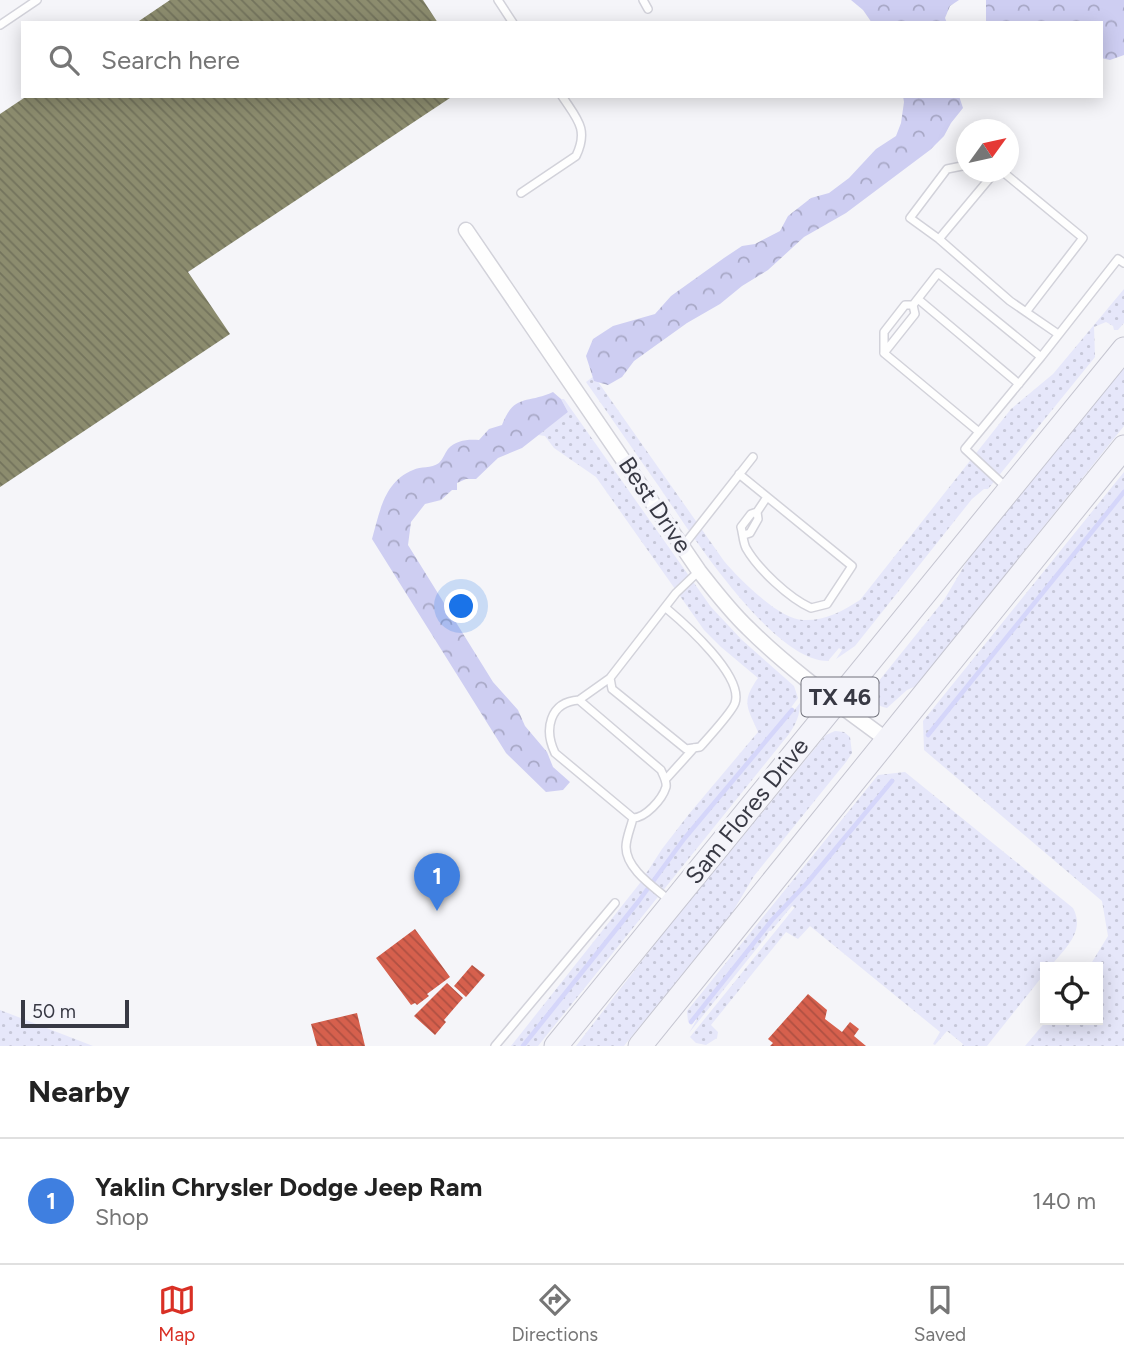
<!DOCTYPE html>
<html lang="en">
<head>
<meta charset="utf-8">
<style>
  body { margin:0; font-family:Figtree,sans-serif; background:#f6f6f6; color:#222 }
  .controls { position:absolute; right:21px; bottom:21px; display:grid; overflow:hidden; border-radius:0px; box-shadow:0 4px 18px #0003 }
  .controls button { width:63px; height:63px; display:grid; place-items:center; padding:0; border:0; border-bottom:2px solid #e0e0e0; background:#fff; color:#222; font:35px sans-serif }
  .compass { position:absolute; left:956px; top:119px; width:63px; height:63px; border-radius:50%; background:#fff; box-shadow:0 4px 18px #0003; rotate:57deg }
  .scale { position:absolute; left:21px; bottom:18px; width:108px; box-sizing:border-box; padding-left:7px; border:4px solid #383944; border-top:0; font-size:19px; line-height:24px; white-space:nowrap; color:#383944; -webkit-text-stroke:5px #f4f4fa; paint-order:stroke }
  .you { position:absolute; left:462px; top:607px; width:24px; height:24px; margin:-18px; border:5px solid #fff; border-radius:50%; background:#1a73e8; box-shadow:0 0 0 10px #1a73e833 }
  .badge { display:grid; place-items:center; width:46px; height:46px; border-radius:50%; background:#d93025; color:#fff; font-size:23px; font-weight:700 }
  .pin { position:absolute; translate:-50% -58px; filter:drop-shadow(0 2px 4px #0008) }
  .pin::after { content:''; position:absolute; top:37px; width:24px; height:21px; background:inherit; clip-path:polygon(0 0,100% 0,50% 100%) }
  .list { margin:0; padding:0; list-style:none }
  h2 { display:flex; justify-content:space-between; align-items:center; height:91px; margin:0; padding:0 28px; font-size:30px }
  h2 small { font-size:23px; font-weight:400; color:#767676 }
  .list li { display:grid; grid-template-columns:46px 1fr auto; gap:21px; align-items:center; box-sizing:border-box; height:126px; padding:0 28px; border-top:2px solid #e0e0e0 }
  .list b { display:block; font-size:26px; white-space:nowrap }
  .list p { margin:0; font-size:23px; white-space:nowrap; color:#767676 }
  .list em { font-size:23px; font-style:normal; color:#767676 }
  .icon { flex:none; width:38px; height:38px; fill:none; stroke:currentColor; stroke-width:2; stroke-linecap:round; stroke-linejoin:round }
  .map { position:relative; flex:none; width:1124px; height:1046px; overflow:hidden }
  .search { position:absolute; background:#fff; box-shadow:0 4px 18px #0003; left:21px; right:21px; top:21px; height:77px; display:flex; align-items:center; gap:18px; box-sizing:border-box; padding:0 24px; border-radius:0px; color:#767676; font-size:26px }
  .sheet { height:217px; background:#fff }
  nav { display:flex; justify-content:space-around; align-items:center; box-sizing:border-box; height:98px; border-top:2px solid #e0e0e0; background:#fff; font-size:19px; color:#767676 }
  nav a { display:grid; justify-items:center; gap:4px }
  nav .on { color:#d93025 }
  .map>svg:first-child { display:block }
  .grass { fill:url(#grass-dots) }
  .forest { fill:url(#forest-crowns) }
  .shops { fill:url(#shops-back-hatch) }
  .industry { fill:url(#industry-back-hatch) }
  .lines { fill:none; stroke-linecap:round; stroke-linejoin:round }
  .stream { stroke:#d5d6fa; stroke-width:4.5 }
  .service-casing { stroke:#d2d2da; stroke-width:10 }
  .minor-casing { stroke:#d2d2da; stroke-width:17 }
  .primary-casing { stroke:#c5c5d0; stroke-width:25 }
  .service { stroke:#fefefe; stroke-width:7 }
  .minor { stroke:#fefefe; stroke-width:14 }
  .primary { stroke:#f4f4fa; stroke-width:23 }
  .labels { text-anchor:middle; stroke-width:7; stroke-linejoin:round; paint-order:stroke }
  .shield { fill:#f4f4fa; stroke:#70717b; stroke-width:2 }
  .shield-label { font-size:23px; font-weight:bold; fill:#383944 }
  .street-label { font-size:24px; fill:#383944; stroke:#f4f4fa }
</style>
</head>
<body>
<div class="map">
<svg width="1124" height="1046" viewBox="0 0 1124 1046">
  <defs>
    <pattern id="grass-dots" width="8" height="8" patternUnits="userSpaceOnUse" patternTransform="scale(1.75)"><rect width="8" height="8" fill="#e6e7fa"/><path d="M2 2h.1M6 6h.1" fill="none" stroke="#c6c7d8" stroke-width="1.8" stroke-linecap="round"/></pattern>
    <pattern id="forest-crowns" width="20" height="18" patternUnits="userSpaceOnUse" patternTransform="scale(1.75)"><rect width="20" height="18" fill="#cecef2"/><path d="M2 6a3 3 0 1 1 6 0M12 15a3 3 0 1 1 6 0" fill="none" stroke="#a8a8c6"/></pattern>
    <pattern id="shops-back-hatch" width="6" height="6" patternUnits="userSpaceOnUse" patternTransform="scale(1.75)"><rect width="6" height="6" fill="#d6604d"/><path d="M-1 5l2 2M0 0l6 6M5-1l2 2" fill="none" stroke="#af5042"/></pattern>
    <pattern id="industry-back-hatch" width="6" height="6" patternUnits="userSpaceOnUse" patternTransform="scale(1.75)"><rect width="6" height="6" fill="#8c8c6e"/><path d="M-1 5l2 2M0 0l6 6M5-1l2 2" fill="none" stroke="#73735c"/></pattern>
  </defs>
  <rect width="100%" height="100%" fill="#f5f5f9"/>
  <path class="grass" d="M1124,289v34l-6,7h-4l-1,-4 -7,-4 -12,5 1,30 -107,132h-4l-12,10 -117,147 -19,13 6,-9 -3,-2 -11,13c-55,1 -139,-130 -168,-173 -25,-35 -49,-71 -74,-106l8,-6 130,185c15,18 56,59 79,59 22,1 40,-9 57,-20l151,-191 42,-35z
    M1124,368v58l-208,260 -9,4 -20,18c-11,-1 -17,-12 -13,-21l70,-87 29,-49z
    M561,399h3l147,208 31,33 52,46 4,12 -11,15 4,1 9,-11c0,12 -4,21 -11,31l-251,312h-27l129,-163 22,-34 27,-35 69,-82c-11,-25 -17,-30 0,-54l-37,-31 -17,-17 -108,-153 -42,-29 -9,-12 -7,-1 30,-23z
    M1124,472v574h-99l22,-26h51v-53h-9l19,-31 -6,-35 -178,-151 -1,-29z
    M835,731l9,1 6,5 2,16 -6,9 -92,114 -22,37 -108,133h-48l89,-115 161,-196z
    M905,772l168,136c13,24 -9,41 -23,59h-5v6l-58,73h-25l1,-2 -16,-13 -12,14 -2,-1 7,-12 -130,-106 -12,13 -12,-7 -75,93 7,7 -1,6 -11,7 -10,-2 -6,-6 105,-130 -3,-1 -21,25h-2l-3,6 -77,96 8,-14 -3,-3 -6,6 -1,-11 191,-236z
    M0,1010l93,36h-93z"/>
  <path class="forest" d="M851,0h108l-9,6 -5,12 2,5h-75l-9,-13z
    M986,0h138v55l-14,5 -9,-2v-35h-115z
    M903,96h56l4,12 -12,15 -7,13 -14,14 -84,63 -42,24 -36,33 -26,16 -22,18 -33,19 -53,38 -12,16 -14,8 -14,-4 -8,-25 7,-17 20,-13 42,-12 16,-18 53,-38 18,-12 13,-2 25,-13 8,-15 23,-18 18,-5 20,-15 27,-29 20,-13 5,-13 3,-21z
    M553,392l8,7 7,13 -46,36 -24,10 -22,21h-10l-9,4v7h-5l-11,10 -16,4 -14,18 -3,23 85,137 25,28 7,16 22,26 6,15 17,15 -7,8 -17,2 -40,-39 -134,-214c8,-28 12,-57 41,-69 8,-4 18,-1 26,-7 4,-4 6,-10 9,-14 8,-9 20,-10 31,-9l10,-11 13,-4c12,-32 26,-21 51,-33z"/>
  <path class="shops" d="M415,929l35,48 -23,17 2,2 -12,9 -2,-2 -4,2 -35,-47z
    M472,965l13,10 -19,22 -12,-11z
    M447,983l16,15 -19,22 2,2 -11,13 -21,-19z
    M808,994l19,16 -2,9 17,13 8,-10 9,7 -5,7 12,10h-96l3,-3 -5,-4z
    M357,1013l8,33h-48l-6,-22z"/>
  <path class="industry" d="M170,0h253l15,23h-302z
    M27,96h426l-265,176 42,62 -230,153v-373z"/>
  <g class="lines">
    <path class="stream" d="M928,735l196,-243
      M691,1022l81,-102 35,-37 85,-102
      M523,1046l115,-144 46,-63 108,-129"/>
    <defs>
      <path id="service" d="M498,0l15,23
        M643,0l5,9
        M0,25l37,-25
        M967,165l-20,4 -37,49 29,21 71,62 48,33
        M1003,172l80,66 -57,74
        M521,193l55,-37c13,-27 1,-37 -14,-60
        M939,239l56,-67
        M918,299l101,85
        M884,353l31,-39 -2,-9
        M1041,357l77,-98 6,4
        M979,432l-95,-79v-21l21,-27h8l25,-32 103,84 -76,92 43,40
        M739,474l113,92 -25,38 -16,4c-22,-10 -53,-39 -65,-60 -3,-6 -3,-14 -5,-21l10,-13 6,-2
        M744,535l6,-2 8,-14 -1,-7 10,-15
        M683,546l70,-89
        M666,608c19,16 78,68 69,95 -3,9 -27,35 -35,44l-14,2 -74,-60 -2,-11 66,-85 23,-22
        M579,700l31,-22
        M666,779l28,-31
        M633,818c12,0 29,-18 33,-31 1,-6 -3,-12 -5,-17l-82,-70c-30,2 -35,30 -24,53l78,65c-2,9 -7,20 -7,29 0,22 28,40 43,53
        M495,1046l120,-143"/>
      <path id="minor" d="M466,230l233,341c15,19 31,40 49,57 42,42 92,77 139,112"/>
      <path id="primary" d="M556,1046l568,-697
        M640,1046l484,-599"/>
    </defs>
    <use href="#service" class="service-casing"/>
    <use href="#minor" class="minor-casing"/>
    <use href="#primary" class="primary-casing"/>
    <use href="#service" class="service"/>
    <use href="#minor" class="minor"/>
    <use href="#primary" class="primary"/>
  </g>
  <g class="labels">
    <rect class="shield" x="801.5" y="677.5" width="77" height="39" rx="5"/>
    <g class="shield-label">
      <text x="840" y="705">TX 46</text>
    </g>
    <g class="street-label">
      <text transform="translate(655 505) rotate(56)" y="8">Best Drive</text>
      <text transform="translate(747 811) rotate(-51)" y="8">Sam Flores Drive</text>
    </g>
  </g>
</svg>
<div class="controls">
<button><svg class="icon" aria-label="locate" viewBox="0 0 24 24"><circle cx="12" cy="12" r="6"/><path d="M12 2v4M12 18v4M2 12h4M18 12h4"/></svg></button>
</div>
<svg class="compass" viewBox="-18 -18 36 36"><path d="M0-13l5 13h-10z" fill="#e53935"/><path d="M0 13l5-13h-10z" fill="#767676"/></svg>
<div class="scale">50 m</div>
<div class="you"></div>
<div class="pin badge" style="left:437px;top:911px;background:#3f7fe0">1</div>
<div class="search"><svg class="icon" aria-label="search" viewBox="0 0 24 24"><circle cx="10" cy="10" r="6"/><path d="M15 15l6 6"/></svg>Search here</div>
</div>
<section class="sheet">
<h2>Nearby<small></small></h2>
<ul class="list">
<li><span class="badge" style="background:#3f7fe0">1</span><div><b>Yaklin Chrysler Dodge Jeep Ram</b><p>Shop</p></div><em>140 m</em></li>
</ul>
</section>
<nav>
<a class="on"><svg class="icon" aria-label="map" viewBox="0 0 24 24"><path d="M3 6l6-2 6 2 6-2v14l-6 2-6-2-6 2zM9 4v14M15 6v14"/></svg>Map</a>
<a><svg class="icon" aria-label="directions" viewBox="0 0 24 24"><path d="M12 3l9 9-9 9-9-9zM9 14v-3h6M13 9l2 2-2 2"/></svg>Directions</a>
<a><svg class="icon" aria-label="saved" viewBox="0 0 24 24"><path d="M7 4h10v16l-5-4-5 4z"/></svg>Saved</a>
</nav>
</body>
</html>
